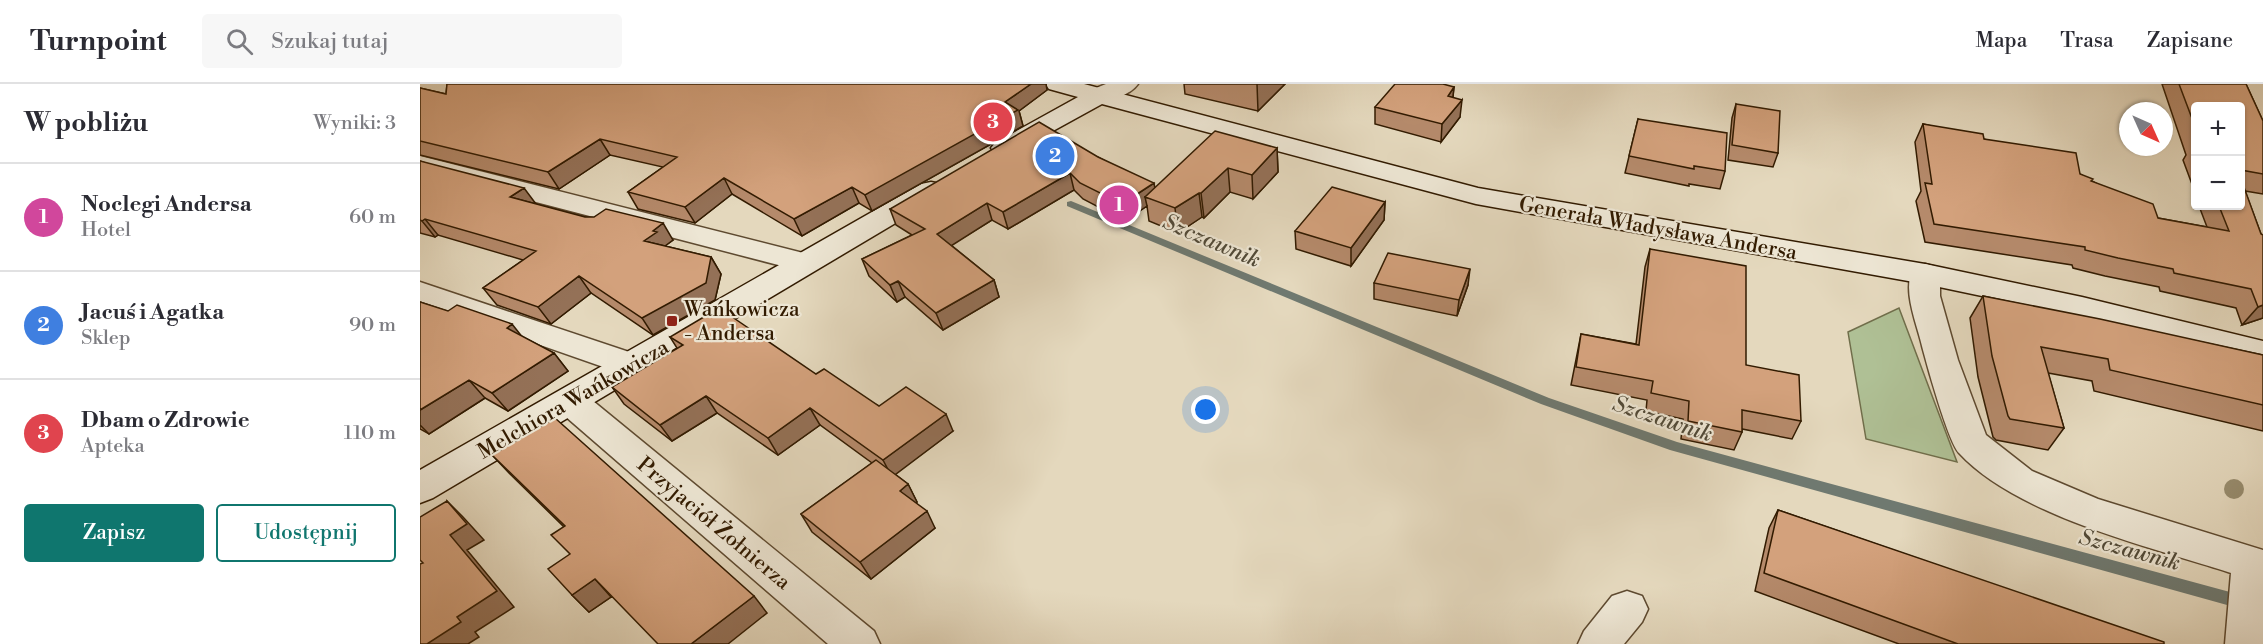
<!DOCTYPE html>
<html lang="pl">
<head>
<meta charset="utf-8">
<style>
  body { margin:0; font-family:"Libre Bodoni",serif; background:#f7f7f7; color:#2b2b33 }
  .controls { position:absolute; right:18px; top:18px; display:grid; overflow:hidden; border-radius:6px; box-shadow:0 2px 4px #0004 }
  .controls button { width:54px; height:54px; display:grid; place-items:center; padding:0; border:0; border-bottom:2px solid #e1e1e2; background:#fff; color:#2b2b33; font:30px sans-serif }
  .compass { position:absolute; left:1699px; top:18px; width:54px; height:54px; border-radius:50%; background:#fff; box-shadow:0 2px 4px #0004; rotate:135deg }
  .you { position:absolute; left:786px; top:326px; width:21px; height:21px; margin:-15px; border:4px solid #fff; border-radius:50%; background:#1a73e8; box-shadow:0 0 0 9px #1a73e833 }
  .badge { display:grid; place-items:center; width:39px; height:39px; border-radius:50%; background:#0f766e; color:#fff; font-size:20px; font-weight:700 }
  .pin { position:absolute; translate:-50% -50%; border:3px solid #fff; box-shadow:0 2px 6px #0006 }
  .list { margin:0; padding:0; list-style:none }
  h2 { display:flex; justify-content:space-between; align-items:center; height:78px; margin:0; padding:0 24px; font-size:26px }
  h2 small { font-size:20px; font-weight:400; color:#7c7c81 }
  .list li { display:grid; grid-template-columns:39px 1fr auto; gap:18px; align-items:center; box-sizing:border-box; height:108px; padding:0 24px; border-top:2px solid #e1e1e2 }
  .list b { display:block; font-size:22px; white-space:nowrap }
  .list p { margin:0; font-size:20px; white-space:nowrap; color:#7c7c81 }
  .list em { font-size:20px; font-style:normal; color:#7c7c81 }
  .actions { display:flex; gap:12px; padding:18px 24px }
  .actions a { flex:1; padding:14px 0; border:2px solid #0f766e; border-radius:6px; text-align:center; font-size:21px; color:#0f766e }
  .actions .main { background:#0f766e; color:#fff }
  .icon { flex:none; width:33px; height:33px; fill:none; stroke:currentColor; stroke-width:2; stroke-linecap:round; stroke-linejoin:round }
  .map { position:relative; flex:none; width:1843px; height:560px; overflow:hidden }
  header { display:flex; align-items:center; gap:36px; box-sizing:border-box; height:84px; padding:0 30px; background:#fff; border-bottom:2px solid #e1e1e2 }
  header strong { font-size:28px }
  nav { display:flex; gap:33px; margin-inline-start:auto; font-size:21px }
  .search { width:420px; height:54px; background:#f7f7f7; display:flex; align-items:center; gap:15px; box-sizing:border-box; padding:0 21px; border-radius:6px; color:#7c7c81; font-size:22px }
  main { display:flex }
  aside { flex:1; background:#fff }
  .map>svg:first-child { display:block }
  .green { fill:#afc095; stroke:#706e4b; stroke-width:1.5 }
  .lines { fill:none; stroke-linecap:round; stroke-linejoin:round }
  .stream { fill:#6f7970; fill-rule:evenodd }
  .street-casing { stroke:#5e4a30; stroke-width:3 }
  .secondary-casing { stroke:#321b01; stroke-width:3 }
  .street { fill:#ede6d4; fill-rule:evenodd }
  .secondary { fill:#ede6d4; fill-rule:evenodd }
  .tree { fill:#978c6e }
  .wall { fill:#b58a6b; stroke:#321b01; stroke-width:1.5 }
  .shaded-wall { fill:#947157; stroke:#321b01; stroke-width:1.5 }
  .building { fill:#d3a17c; stroke:#321b01; stroke-width:1.5 }
  .poi-dot { fill:#8f2418; stroke:#ede6d4; stroke-width:2 }
  .labels { text-anchor:middle; stroke-width:4.5; stroke-linejoin:round; paint-order:stroke }
  .street-label { font-size:21px; fill:#321b01; stroke:#ede6d4 }
  .poi-label { font-size:21px; fill:#321b01; stroke:#ede6d4; text-anchor:start }
  .water-label { font-size:22px; font-style:italic; fill:#514a38; stroke:#ede6d4 }
</style>
</head>
<body>
<header>
<strong>Turnpoint</strong>
<div class="search"><svg class="icon" aria-label="search" viewBox="0 0 24 24"><circle cx="10" cy="10" r="6"/><path d="M15 15l6 6"/></svg>Szukaj tutaj</div>
<nav><a>Mapa</a><a>Trasa</a><a>Zapisane</a></nav>
</header>
<main>
<aside>
<h2>W pobliżu<small>Wyniki: 3</small></h2>
<ul class="list">
<li><span class="badge" style="background:#d1479c">1</span><div><b>Noclegi Andersa</b><p>Hotel</p></div><em>60 m</em></li>
<li><span class="badge" style="background:#3f7fe0">2</span><div><b>Jacuś i Agatka</b><p>Sklep</p></div><em>90 m</em></li>
<li><span class="badge" style="background:#e0444e">3</span><div><b>Dbam o Zdrowie</b><p>Apteka</p></div><em>110 m</em></li>
</ul>
<div class="actions"><a class="main">Zapisz</a><a>Udostępnij</a></div>
</aside>
<div class="map">
<svg width="1843" height="560" viewBox="0 0 1843 560">
  <rect width="100%" height="100%" fill="#e4d8bd"/>
  <filter id="stains"><feTurbulence type="fractalNoise" baseFrequency=".00333" numOctaves="4"/><feColorMatrix values="0 0 0 0 .2 0 0 0 0 .09 0 0 0 0 .02 0 0 0 .5 -.17"/></filter>
  <radialGradient id="worn" r=".72"><stop offset=".6" stop-color="#630" stop-opacity="0"/><stop offset="1" stop-color="#630" stop-opacity=".3"/></radialGradient>
  <path class="green" d="M1479,224l58,154 -91,-23 -18,-107z"/>
  <g class="lines">
    <path class="stream" d="M651,117l478,197 128,44 586,159v14l-593,-165 -129,-46 -474,-198v-4z"/>
    <defs>
      <path id="street" d="M686,0h32c-8,12 -33,19 -47,16l-3,-5 3,-5z
        M0,72l395,100 5,7 -5,7 -10,2 -385,-100z
        M1505,180l11,3 4,7v22l18,64 28,75 46,36 66,28 165,51v94h-38l6,-71c-80,-26 -214,-57 -272,-120 -11,-12 -32,-88 -37,-107 -5,-22 -21,-58 -8,-79z
        M0,198l224,75 5,8 -5,8 -12,4 -212,-74z
        M150,304l12,4 292,239 6,13h-52l-270,-234 -5,-9 5,-9z
        M1207,507l15,5 6,13 -6,13 -18,22h-46l6,-13 28,-35z"/>
      <path id="secondary" d="M625,0h39l394,104 447,76 157,33 181,44v22l-181,-46 -157,-33 -449,-80 -374,-100 -89,49 -9,3 -9,-3 -4,-5 4,-5 83,-46 -29,-8z
        M511,98l10,2 4,6 -4,6 -508,302 -13,5v-33l501,-286z"/>
    </defs>
    <use href="#street" class="street-casing"/>
    <use href="#secondary" class="secondary-casing"/>
    <use href="#street" class="street"/>
    <use href="#secondary" class="secondary"/>
  </g>
  <circle class="tree" cx="1814" cy="405" r="10"/>
  <path class="wall" d="M27,0h599l1,6 -28,21 4,15 -151,85 -13,-8 -57,33 -70,-42 -37,29 -57,-14 -10,-17 35,-25 -53,-12 -51,34 -139,-34v-67l26,6z
    M764,0h101l-27,27 -73,-17z
    M1742,0h84l17,37v73l-18,-3 16,43 2,1v83l-21,7 -6,-17 -76,-17 -1,-4 -54,-11 -32,-8 -1,-3 -147,-23 -9,-41 5,-10 -6,-49 8,-18 61,15 96,35 12,7 66,37 49,9 -8,-21h42v-100h-45v89l-13,-35 3,-5z
    M1034,3l-1,10 7,20 -19,25 -66,-18v-17z
    M1316,20l42,49 -5,14 -45,-7 4,-42z
    M1218,35l87,52 -5,18 -31,-5v2l-64,-13z
    M857,64l1,24 -25,27 -23,-7 -26,26 -2,-1 -24,16 -29,-12 -2,-15 -22,15 -42,-22 -9,-9 -66,39 -16,-9 -41,25 43,35 5,17 -56,33 -38,-33 -8,5 -28,-26 -7,-17 50,-24 -16,-10 -6,-16 208,-52 57,31z
    M0,77l115,43 138,36 -8,6 46,11 10,17 -6,26 -62,35 -62,-42 -40,31 -54,-19 -14,-17 40,-28 -85,-25 -3,2 -15,-4z
    M965,118l-1,18 -33,46 -55,-17 -1,-18z
    M1230,165l96,116 55,56 -9,18 -50,-10v3l-8,18 -53,-11 2,-20 -37,-8 1,-11 -76,-15 10,-51 55,10 9,-77z
    M954,199l94,2 -11,31 -83,-17z
    M1563,212l280,59v76l-169,-40 -2,-10 -44,-8 16,55 -16,22 -52,-10 -3,-3 -15,-60 -8,-59z
    M0,218l101,34 33,17 14,18 -60,40 -23,-13 -56,36 -9,-5z
    M250,253l146,37 63,32 74,25 -58,43 13,10 9,18 -1,1 19,25 -64,51 -59,-47 -11,-18 71,-51 -52,-38 -42,30 -61,-42 -45,28 -48,-37 -12,-17 65,-39z
    M72,371l275,158 -156,-16 -22,15 -17,-17 -2,-41 -6,-27 -55,-54z
    M1358,426l386,134h-265l-144,-53 14,-63z"/>
  <path class="shaded-wall" d="M611,0h15l1,6 -28,21 4,15 -151,85 -7,-16 140,-93z
    M837,0h28l-27,27z
    M1034,3l-2,17 -4,-8z
    M1042,16l-2,17 -19,25 1,-18z
    M180,55l10,16 -51,34 -11,-17z
    M857,64l1,24 -25,27 -1,-24z
    M808,84l2,24 -26,26 -3,-25z
    M650,89l4,17 -66,39 -5,-17z
    M304,94l8,16 -37,29 -10,-16z
    M734,99l3,17 -12,-3 2,9 -22,15 -3,-17z
    M432,103l7,16 -57,33 -8,-17z
    M104,104l12,16 -26,-7z
    M779,109l3,24 -24,16 -3,-25z
    M965,118l-1,18 -33,46v-18z
    M567,119l5,17 -49,31 -6,-17z
    M5,135l13,16 -3,2 -13,-16z
    M243,139l10,17 -8,6 -21,-5 9,-10z
    M291,173l10,17 -6,26 -62,35 -11,-17z
    M1050,185l-2,16 -11,31 2,-16z
    M159,192l12,17 -40,31 -13,-17z
    M574,196l5,17 -56,33 -7,-17z
    M478,197l7,16 -8,5 -7,-17z
    M1843,221v13l-21,7 16,-18z
    M92,240l15,19 -20,-15z
    M134,269l14,18 -60,40 -16,-18z
    M49,296l16,18 -56,36 -9,-9v-15z
    M286,312l11,17 -45,28 -12,-16z
    M390,324l10,17 -42,30 -10,-17z
    M526,330l7,17 -61,46 -9,-17z
    M488,400l9,18 -8,6 -9,-17z
    M27,417l16,16 21,23 -17,10 47,57 -39,25 4,5 -11,7h-41l30,-27z
    M507,427l8,17 -64,51 -11,-17z
    M175,495l16,18 -22,15 -17,-17z
    M334,512l13,17 -39,31h-37z"/>
  <path class="building" d="M27,0h584l-26,18 13,8 -153,85 -13,-8 -58,32 -70,-41 -39,29 -57,-15 49,-35 -77,-18 -52,33 -128,-31v-53l26,6z
    M975,0h48l11,3 -6,9 14,4 -20,24 -67,-17z
    M1759,0h67l17,37v53l-22,-4v-64h-45v23z
    M1316,20l44,7 -2,42 -46,-8z
    M1218,35l89,14 -2,38 -31,-5v3l-65,-13z
    M619,38l59,35 56,26 -32,21 -42,-21 -10,-10 -67,39 -16,-9 -50,31 57,46 -58,33 -38,-32 -8,4 -28,-26 63,-30 -35,-20z
    M1503,40l60,10 1,5 92,14 4,21 13,5 -2,2 62,23 5,14 71,13 -10,-25h22v-27l20,55 2,1v70l-5,2 -7,-18 -77,-16 -1,-4 -55,-11 -33,-8v-3l-151,-23 -9,-41 7,1z
    M795,47l62,17 -25,27 -24,-7 -27,25h-2l-24,15 -30,-11z
    M0,77l104,27 -14,9 75,20h9l12,-8 57,14 -10,8 4,1 -13,9 67,16 -5,26 -64,35 -63,-42 -41,31 -55,-19 53,-37 -111,-32 -3,2 -2,-1z
    M912,103l53,15 -34,46 -56,-17z
    M1230,165l96,17v99l53,10 2,46 -59,-11v22l-54,-11 1,-20 -38,-8 2,-12 -77,-14 5,-33 58,11z
    M968,169l82,16 -11,31 -85,-17z
    M1563,212l117,23 163,36v50l-153,-35 -2,-11 -67,-12 23,81 -54,-9 -2,-3 -16,-60z
    M0,218l28,9 9,-6 55,19 -5,4 47,25 -62,40 -23,-13 -49,30z
    M299,224l97,66 8,-5 55,37 27,-19 40,27 -63,46 -73,-52 -42,30 -62,-42 -46,29 -48,-38 71,-42 -13,-8z
    M135,334l199,178 -63,48h-33l-63,-65 -23,16 -24,-26 22,-15 -19,-19 14,-9 -73,-71z
    M456,376l32,24 -8,7 27,20 -67,51 -59,-48z
    M27,417l20,23 -17,11 47,56 -40,26 4,5 -34,22h-7v-80l3,-1 -3,-3v-43z
    M1358,426l386,132v2h-206l-194,-71z"/>
  <rect class="poi-dot" x="246" y="231" width="12" height="12" rx="3"/>
  <g class="labels">
    <g class="street-label">
      <text transform="translate(1238 144) rotate(10)" y="7">Generała Władysława Andersa</text>
      <text transform="translate(153 315) rotate(-30)" y="7">Melchiora Wańkowicza</text>
      <text transform="translate(294 439) rotate(40)" y="7">Przyjaciół Żołnierza</text>
    </g>
    <g class="poi-label">
      <text x="264" y="232">Wańkowicza<tspan x="264" dy="24">- Andersa</tspan></text>
    </g>
    <g class="water-label">
      <text transform="translate(792 156) rotate(23)" y="8">Szczawnik</text>
      <text transform="translate(1243 334) rotate(18)" y="8">Szczawnik</text>
      <text transform="translate(1710 465) rotate(15)" y="8">Szczawnik</text>
    </g>
  </g>
  <rect width="100%" height="100%" filter="url(#stains)"/>
  <rect width="100%" height="100%" fill="url(#worn)"/>
</svg>
<div class="controls">
<button>+</button>
<button>−</button>
</div>
<svg class="compass" viewBox="-18 -18 36 36"><path d="M0-13l5 13h-10z" fill="#e53935"/><path d="M0 13l5-13h-10z" fill="#7c7c81"/></svg>
<div class="you"></div>
<div class="pin badge" style="left:699px;top:121px;background:#d1479c">1</div>
<div class="pin badge" style="left:635px;top:72px;background:#3f7fe0">2</div>
<div class="pin badge" style="left:573px;top:38px;background:#e0444e">3</div>
</div>
</main>
</body>
</html>
